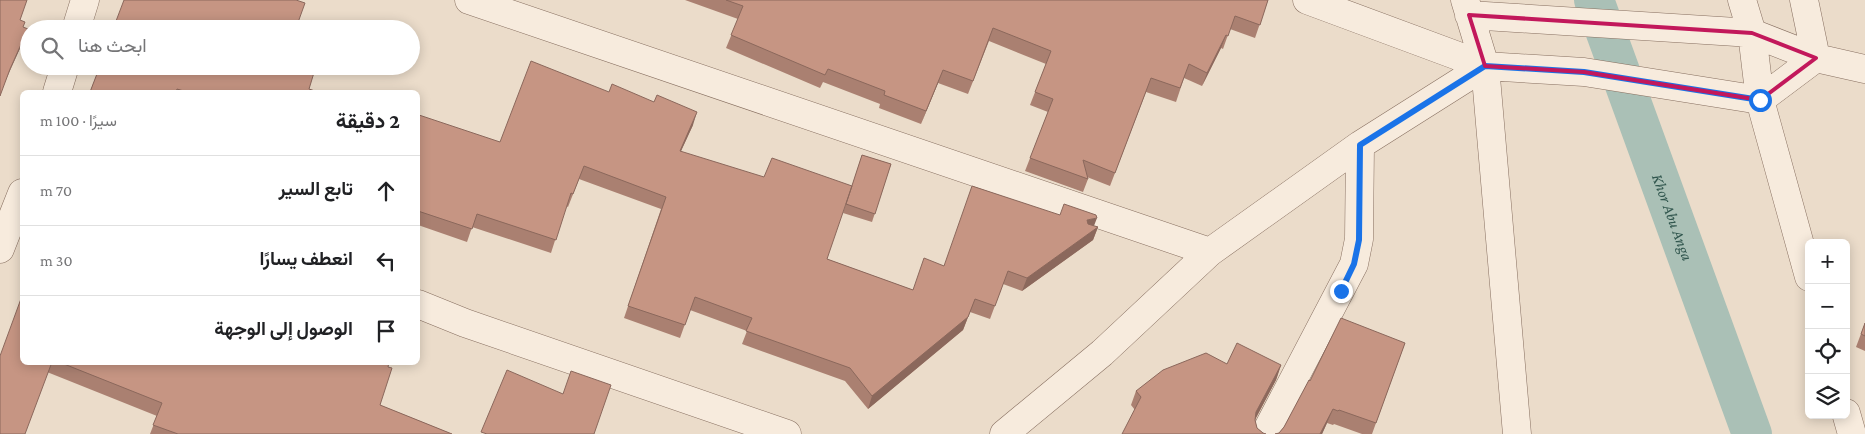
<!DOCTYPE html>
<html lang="ar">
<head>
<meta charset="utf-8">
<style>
  body { margin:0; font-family:"Crimson Pro",Vazirmatn,serif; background:#f2f2f2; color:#202124; direction:rtl }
  .controls { position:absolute; right:15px; bottom:15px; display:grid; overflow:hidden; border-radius:8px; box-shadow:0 2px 12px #0003 }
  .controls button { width:45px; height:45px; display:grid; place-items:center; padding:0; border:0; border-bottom:1px solid #e0e0e0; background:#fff; color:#202124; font:25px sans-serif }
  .stop { position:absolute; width:15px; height:15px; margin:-11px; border:4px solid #1a73e8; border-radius:50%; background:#fff }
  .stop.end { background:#1a73e8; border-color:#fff; box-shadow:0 1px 5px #0008 }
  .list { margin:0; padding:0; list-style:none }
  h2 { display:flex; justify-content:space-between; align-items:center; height:65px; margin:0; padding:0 20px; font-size:21px }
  h2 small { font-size:16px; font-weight:400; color:#757577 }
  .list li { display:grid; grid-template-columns:32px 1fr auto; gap:15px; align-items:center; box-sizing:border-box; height:70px; padding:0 20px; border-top:1px solid #e0e0e0 }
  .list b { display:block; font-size:19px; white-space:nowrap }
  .list em { font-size:16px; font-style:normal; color:#757577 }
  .icon { flex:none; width:28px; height:28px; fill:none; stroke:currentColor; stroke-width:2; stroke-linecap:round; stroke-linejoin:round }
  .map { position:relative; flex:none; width:1865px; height:434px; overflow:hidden; direction:ltr }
  .search { position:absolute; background:#fff; box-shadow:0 2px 12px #0003; left:20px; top:20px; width:400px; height:55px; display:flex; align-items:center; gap:12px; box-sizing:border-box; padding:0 18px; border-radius:28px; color:#757577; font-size:19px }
  .panel { position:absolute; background:#fff; box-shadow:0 2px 12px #0003; left:20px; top:90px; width:400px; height:275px; border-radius:8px; direction:rtl }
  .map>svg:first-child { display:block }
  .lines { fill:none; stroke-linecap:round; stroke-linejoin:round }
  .canal { stroke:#aac0b6; stroke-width:40 }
  .minor-casing { stroke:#876f60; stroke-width:29 }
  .minor { stroke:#f7ebdd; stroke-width:28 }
  .wall { fill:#aa8071 }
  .shaded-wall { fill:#8b685c }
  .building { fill:#c69583; stroke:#8b685c }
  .route { stroke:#1a73e8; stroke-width:6 }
  .marked { fill:none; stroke:#c2185b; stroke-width:4; stroke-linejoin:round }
  .labels { text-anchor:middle; stroke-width:4; stroke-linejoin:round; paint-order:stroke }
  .water-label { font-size:16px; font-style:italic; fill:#32574f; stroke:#f3e8d9 }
</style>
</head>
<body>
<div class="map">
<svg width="1865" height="434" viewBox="0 0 1865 434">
  <rect width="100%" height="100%" fill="#ebdcca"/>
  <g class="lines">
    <path class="canal" id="s1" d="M1594,0l158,434"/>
    <defs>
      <path id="minor" d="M469,0l741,252 150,-107
        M1307,0l178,66 99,6 176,28 56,-42
        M1465,0l20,66 32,368
        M1742,0l10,33 8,67 49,177
        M1804,0l12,58
        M1469,15l283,18 64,25 49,11
        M76,29l9,-29
        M57,92l8,-26
        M0,249l22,-56
        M418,304l47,19 322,111
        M1846,413l6,21
        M1004,434l98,-81 108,-101
        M1265,434l89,-170 5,-25 1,-94 125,-79"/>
    </defs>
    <use href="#minor" class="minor-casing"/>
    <use href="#minor" class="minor"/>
  </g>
  <path class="wall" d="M685,0h583l-13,38 -25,-9 -7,20 -2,-1 -19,38 -18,-8 -8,24 -30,-10 -36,94 -23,-9 1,2 -5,13 -58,-21 23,-59 -18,-7 16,-41 -57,-23 -21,53 -30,-11 -17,41 -42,-16 1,-4 -57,-22 -3,6 -94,-40 12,-29z
    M100,66l209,23 9,3h-228z
    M418,120l82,22 193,-17 -12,26 146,108 86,31 31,-24 150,-40 4,1 -5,13 -71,51 -19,-7 -13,35 -20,-7 -7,18 -95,79 -23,-28 -103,-37 5,-13 -57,-21 -10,28 -56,-20 37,-109 -82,-30 -11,28 -2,-1 -15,47 -79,-26 -5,15 -49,-17z
    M862,155l29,9 -19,58 -29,-9z
    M1865,323v28l-9,-4z
    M1405,343l-33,91h-10l-28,-10 -1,1 -6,-2 -5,11h-47l4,-1 5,-6 26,-46z
    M22,362h367l-9,43 72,29h-302l7,-18z
    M1227,364l54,1 -5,15 -21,40 2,8 6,5 -128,-23 -4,-5 5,-14z"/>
  <path class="shaded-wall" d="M28,29l-6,15 -18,40 6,-15z
    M1226,35l-5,13 -19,38 5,-13z
    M943,70l-5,13 -17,41 5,-13z
    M697,112l-4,13 -18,39 5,-13z
    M1097,218l-5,13 -9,2 4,-13z
    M1098,227l-5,13 -71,51 5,-13z
    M975,299l-12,31 -95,79 4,-13z
    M1281,365l-5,15 -25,47 5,-15z
    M1333,409l-6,14 -5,11h-2z"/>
  <path class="building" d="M0,0h27l-7,20 5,2 -2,5 5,2 -18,40 -10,27z
    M124,0h172l9,3 -9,25 3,1h-186z
    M726,0h542l-8,25 -25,-9 -7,20 -2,-1 -19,38 -18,-9 -9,24 -29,-10 -36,95 -32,-13 5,19 -58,-21 23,-59 -18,-7 16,-41 -58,-23 -20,53 -30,-11 -17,41 -42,-16 1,-4 -57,-22 -3,6 -94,-40 12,-29z
    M531,61l78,31 3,-8 42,18 3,-7 40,17 -17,39 84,26 8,-19 80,28 -25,73 86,31 11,-32 20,8 28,-80 88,29 4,-11 32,11 1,3 -10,2 1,4 10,3 -71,51 -19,-7 -13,35 -20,-7 -7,18 -96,79 -22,-28 -104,-37 6,-13 -57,-21 -10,28 -57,-19 38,-109 -82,-31 -11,28 -2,-1 -15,47 -79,-26 -5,15 -54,-18v-16l1,-6 -1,-1v-68l1,-5 81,27z
    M100,66h216l-7,23 9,3h-131l-10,-3 -1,3h-86z
    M862,155l29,9 -16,50 -29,-10z
    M22,296v66h30l-27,72h-25v-78z
    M1341,318l64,25 -29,80 -37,-13 -1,1 -5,-2 -13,25h-45l4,-1 5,-6 25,-47 1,1z
    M1865,323v13l-4,-2z
    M1237,343l44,22 -25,47 -1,8 2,8 6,5 3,1h-144l19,-37 -5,-6 27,-21 43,-17 21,11z
    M59,362h330l-1,5 4,1 -12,37 72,29h-274l-25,-9 9,-22z
    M507,370l56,24 8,-23 40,14 -17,49h-107l-6,-2z"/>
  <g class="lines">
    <path class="route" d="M1341,291l13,-27 5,-24 1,-95 125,-79 99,6 176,28"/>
  </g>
  <path class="marked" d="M1469,15l283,18 64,25 -56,42 -176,-28 -99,-6z"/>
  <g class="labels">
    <g class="water-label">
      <text dy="6" stroke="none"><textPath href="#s1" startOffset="231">Khor Abu Anga</textPath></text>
    </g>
  </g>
</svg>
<div class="controls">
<button>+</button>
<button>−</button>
<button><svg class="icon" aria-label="locate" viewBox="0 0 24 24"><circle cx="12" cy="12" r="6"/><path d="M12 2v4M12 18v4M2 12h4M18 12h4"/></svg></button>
<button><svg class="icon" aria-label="layers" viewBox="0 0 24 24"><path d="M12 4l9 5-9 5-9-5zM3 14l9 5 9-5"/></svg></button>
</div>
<div class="stop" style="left:1760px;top:100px"></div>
<div class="stop end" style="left:1341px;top:291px"></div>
<div class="search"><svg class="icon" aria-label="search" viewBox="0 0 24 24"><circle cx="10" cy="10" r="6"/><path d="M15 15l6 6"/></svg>ابحث هنا</div>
<section class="panel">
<h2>2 دقيقة<small>سيرًا · 100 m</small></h2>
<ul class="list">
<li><svg class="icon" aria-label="ahead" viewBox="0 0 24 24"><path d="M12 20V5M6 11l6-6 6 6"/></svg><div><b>تابع السير</b></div><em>70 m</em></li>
<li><svg class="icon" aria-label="left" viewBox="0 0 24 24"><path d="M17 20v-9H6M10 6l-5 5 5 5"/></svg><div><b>انعطف يسارًا</b></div><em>30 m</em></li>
<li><svg class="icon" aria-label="arrive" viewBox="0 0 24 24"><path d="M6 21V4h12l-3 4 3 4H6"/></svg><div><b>الوصول إلى الوجهة</b></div></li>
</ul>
</section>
</div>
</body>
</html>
